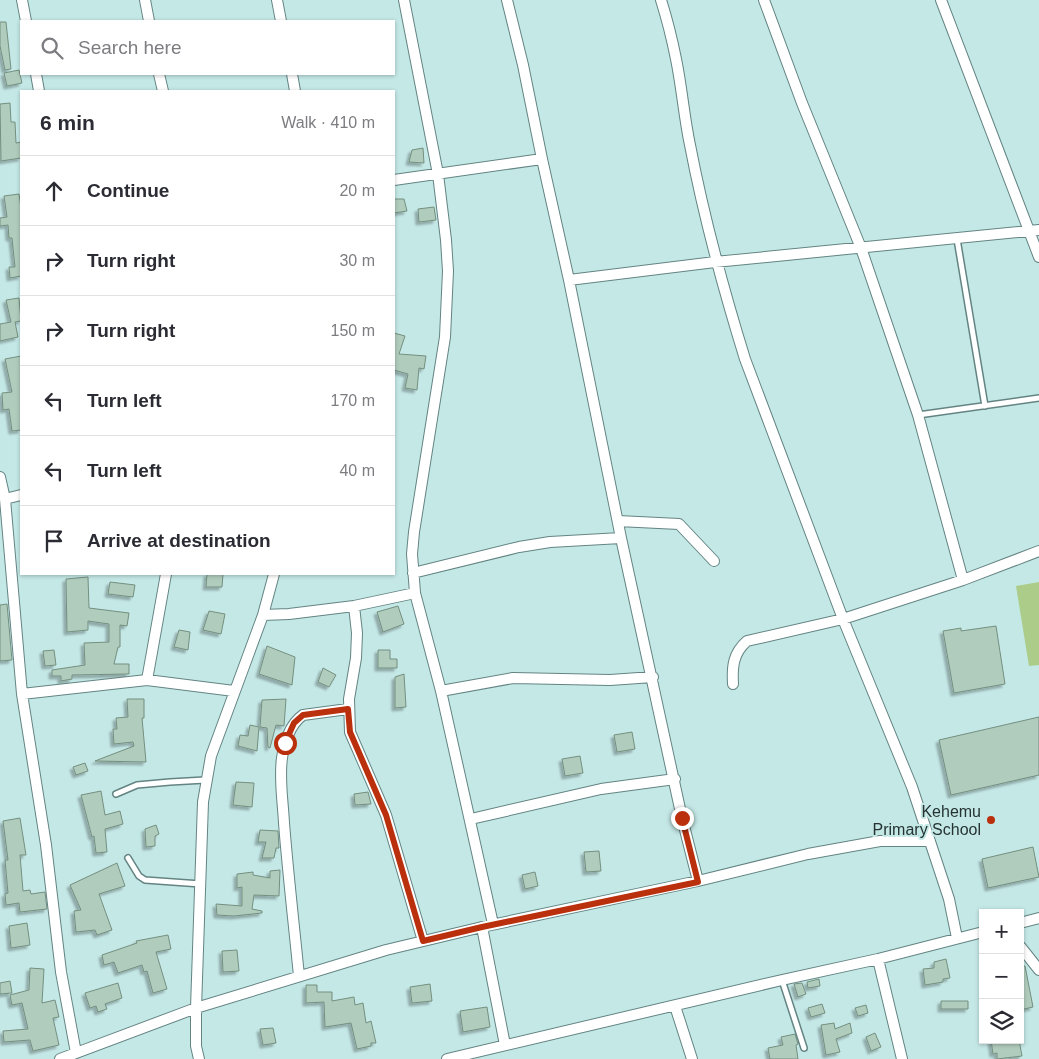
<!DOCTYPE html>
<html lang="en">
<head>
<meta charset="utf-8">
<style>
  body { margin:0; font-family:Arial,sans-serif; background:#f7f7f7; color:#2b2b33 }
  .controls { position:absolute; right:15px; bottom:15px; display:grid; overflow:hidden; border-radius:0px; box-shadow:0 1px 4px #0004 }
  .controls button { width:45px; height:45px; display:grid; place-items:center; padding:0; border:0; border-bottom:1px solid #e1e1e2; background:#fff; color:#2b2b33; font:25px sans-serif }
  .stop { position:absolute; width:15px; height:15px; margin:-11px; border:4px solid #ba2f0c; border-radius:50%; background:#fff }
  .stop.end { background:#ba2f0c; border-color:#fff; box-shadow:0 1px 5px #0008 }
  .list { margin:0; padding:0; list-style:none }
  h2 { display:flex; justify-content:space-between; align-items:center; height:65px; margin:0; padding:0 20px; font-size:21px }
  h2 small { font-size:16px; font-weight:400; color:#7c7c81 }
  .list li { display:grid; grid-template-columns:32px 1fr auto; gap:15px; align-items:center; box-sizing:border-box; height:70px; padding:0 20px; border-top:1px solid #e1e1e2 }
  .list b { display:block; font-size:19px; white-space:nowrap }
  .list em { font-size:16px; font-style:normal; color:#7c7c81 }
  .icon { flex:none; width:28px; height:28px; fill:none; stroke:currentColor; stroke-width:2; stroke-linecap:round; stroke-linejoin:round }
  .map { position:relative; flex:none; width:1039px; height:1059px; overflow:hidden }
  .search { position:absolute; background:#fff; box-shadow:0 1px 4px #0004; left:20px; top:20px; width:375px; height:55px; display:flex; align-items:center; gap:12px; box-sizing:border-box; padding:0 18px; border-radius:0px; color:#7c7c81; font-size:19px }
  .panel { position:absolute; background:#fff; box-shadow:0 1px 4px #0004; left:20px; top:90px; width:375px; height:485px; border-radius:0px }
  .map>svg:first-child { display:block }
  .green { fill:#accd89 }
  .building { fill:#b0ccbd; stroke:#748f80; filter:url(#shadow) }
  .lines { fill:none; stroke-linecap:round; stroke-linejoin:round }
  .lane-casing { stroke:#638483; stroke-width:8 }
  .street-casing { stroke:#638483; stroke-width:12 }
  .lane { stroke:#fff; stroke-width:5 }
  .street { stroke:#fff; stroke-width:10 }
  .route { stroke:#ba2f0c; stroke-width:6 }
  .poi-dot { fill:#ba2f0c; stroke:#c4e8e6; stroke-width:2 }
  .labels { text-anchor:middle; stroke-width:4; stroke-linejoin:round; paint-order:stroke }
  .poi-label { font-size:16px; fill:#253332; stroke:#c4e8e6; text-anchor:end }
</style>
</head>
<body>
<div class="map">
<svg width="1039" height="1059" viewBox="0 0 1039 1059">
  <defs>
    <filter id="shadow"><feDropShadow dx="-3" dy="3" stdDeviation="1" flood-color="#0004"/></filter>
  </defs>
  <rect width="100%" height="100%" fill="#c4e8e6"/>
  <path class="green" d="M1039,582v83l-10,1 -13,-80z"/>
  <path class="building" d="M0,22h6l5,47 -6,1 -5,-24z
    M19,70l3,13 -15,3 -3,-13z
    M10,103l1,19h4l1,21 5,-1v16l-20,3 -1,-57z
    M423,148l1,15 -15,-1 3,-12z
    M19,194l2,14v68l-11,2 -1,-11h6l-3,-29h-3l-1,-13 -8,1v-8l7,-1 -3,-21z
    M394,199h10l3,12 -13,2z
    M434,207l2,13 -17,2 -1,-13z
    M19,298l2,23 -6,1 3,15 -18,4v-17l11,-2 -5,-22z
    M394,333l11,3 -6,18 27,2 -2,13 -5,-1 -2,22 -12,-2 3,-14 -14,-4z
    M21,356v74l-9,1 -3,-22 -6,1 -1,-17 10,-1 -7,-33z
    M207,574h16l-1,13h-16z
    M88,577l1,31 40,5 -2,13 -7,-1v22h-2l-4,17h15v10l-57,1v4l-11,2v-5h-9v-6l33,-5 -1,-22 25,-1v-18l-21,-3v9l-21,2 -1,-53z
    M110,582l25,3 -2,12 -25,-3z
    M7,604l5,56 -12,1v-56z
    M398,606l6,18 -21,8 -6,-20z
    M209,611l16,3 -4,20 -18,-4z
    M996,626l9,58 -51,9 -11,-62 18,-3v3z
    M179,630l11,2 -2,18 -14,-3z
    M267,646l28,11 -3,28 -33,-11z
    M54,650l2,15 -11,1 -2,-15z
    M378,650h12v9h7v9h-19z
    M323,668l13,7 -7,12 -11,-5z
    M404,674l2,33 -11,1v-31z
    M127,699h17v19h-2l4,44 -51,-1 39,-15 -1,-4 -19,2 -1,-15h4l-1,-11 12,-1z
    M286,699l-2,27 -8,-1 -6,23 -2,-1 -1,-19 -7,-1 2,-27z
    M1039,717v58l-88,20 -12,-55z
    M250,725l9,2 -2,24 -19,-5 2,-11 8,1z
    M632,732l3,17 -18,3 -3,-17z
    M580,756l3,17 -18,3 -3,-17z
    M85,763l3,8 -12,4 -3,-8z
    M236,782l18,1 -2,24 -19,-2z
    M101,791l4,24 15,-4 3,13 -18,5 2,23 -11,1 -2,-17 -2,1 -11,-42z
    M368,792l3,12 -16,1 -1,-11z
    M20,818l6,37h-6l3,36 7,-1 1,4 14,-2 2,17 -27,3 -1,-9 -13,2 -1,-11 3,-1 -3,-33h3l-5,-39z
    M156,825l3,9 -4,2v10l-9,1 -1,-18z
    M260,830l18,1 1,17h-3l-2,10h-12l4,-16h-8z
    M1033,847l6,30 -51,11 -6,-29z
    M599,851l2,20 -15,1 -2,-20z
    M117,863l8,23 -26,8 13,36 -15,5 -2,-5 -19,2 -2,-21 7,-1 -11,-25z
    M280,870l-1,26 -25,-1 -2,14 10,2v2l-28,3 -17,-1 -1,-11 26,2v-19l-5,1v-14l16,-2v3l17,3v-7z
    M535,872l3,14 -13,3 -3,-14z
    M27,923l3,22 -19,3 -2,-22z
    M168,935l3,14 -15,3 11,37 -14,4 -6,-22 -3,1 -2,-7 -24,8 -4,-11 -10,3 -2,-10 35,-12 -1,-2z
    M237,950l2,21 -16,1 -1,-21z
    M946,959l4,19 -7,1v3l-18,3 -2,-16 11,-1v-6z
    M1020,966h5l8,41 -13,3z
    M30,968l14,1 -2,34 13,-3 4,17 -6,1 6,27 -26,6 -3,-11 -26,2 -1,-11 25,-2 -6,-26 -10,2 -2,-10 19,-5z
    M819,979l1,7 -12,2 -1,-6z
    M10,981l2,12 -12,1v-11z
    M118,983l4,15 -17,6 2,5 -9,3 -2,-6 -6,2 -5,-15z
    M802,983l4,11 -8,3 -4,-13z
    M430,984l2,17 -20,2 -2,-16z
    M306,985h11v7h15v9l22,-4 1,8 8,-2 3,20 5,-2 5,22h-5v3l-14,3 -6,-26 -26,4 -1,-25 -18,1z
    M941,1001h27v8h-27z
    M822,1004l3,9 -14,4 -3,-9z
    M866,1005l2,8 -10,3 -3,-8z
    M487,1007l3,20 -27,5 -3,-21z
    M834,1023l1,6 15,-6 2,10 -16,6 4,13 -14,3 -5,-30z
    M273,1028l3,15 -13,2 -3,-16z
    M875,1033l6,14 -10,4 -5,-14z
    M795,1034l3,10 -2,1 2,14h-28l-2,-11 15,-3 -2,-8z
    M991,1040h28l3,16 -25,3v-6l-4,1z"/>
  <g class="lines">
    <defs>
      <path id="lane" d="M957,239l28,167
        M918,415l121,-17
        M116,794l21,-9 33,-3 35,-2
        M128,858l11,18 6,4 56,4
        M782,980l22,68"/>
      <path id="street" d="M22,0l4,21
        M145,0l4,21
        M277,0l4,21
        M404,0l34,174 8,66 2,31 -3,66 -31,195 -2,22 3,39 26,98 52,233
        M507,0l16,65 19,94 27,121 52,258 61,280 16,63
        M661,0c6,19 11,39 15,59 6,29 8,58 14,86 14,73 33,143 55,214l98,260 69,168 37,112 8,39
        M764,0l38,103 59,145 57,167 45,165
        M941,0l98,257
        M36,74l3,17
        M159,74l4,17
        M292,74l3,17
        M394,180l148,-21
        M569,280l146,-18 324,-32
        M0,477l5,22 17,195 24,151 15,127 15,81
        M5,499l16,-4
        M618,521l61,3 35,37
        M413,573l106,-26 31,-5 71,-4
        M354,606l3,27 -1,25 -7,41 1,33 36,83 37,126
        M263,615l26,-1 65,-8 61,-13
        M147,680l19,-106
        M733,684c-1,-17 0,-31 14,-43l96,-22 120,-39 76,-29
        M441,691l72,-13 97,2 43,-3
        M22,694l125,-14 87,11
        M471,819l130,-30 74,-10
        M1020,923l19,-5
        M482,927l23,118
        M1020,946l19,24
        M878,959l24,100
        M299,976c-5,-51 -11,-102 -15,-153 -1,-21 -5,-44 -2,-65 2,-15 8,-34 21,-43l45,-6
        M675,1006l17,53
        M60,1059l136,-51 190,-58 96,-23 216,-46 110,-27 72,-13h50
        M199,1059l-3,-13v-38l7,-206 8,-46 52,-141 11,-41
        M447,1059l335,-79 96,-21 105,-27"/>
    </defs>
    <use href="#lane" class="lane-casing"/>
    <use href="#street" class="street-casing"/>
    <use href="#lane" class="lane"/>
    <use href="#street" class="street"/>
  </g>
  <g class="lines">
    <path class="route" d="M285,743l9,-20 9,-8 45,-6 2,23 36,83 37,126 59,-14 216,-45 -16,-64"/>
  </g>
  <circle class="poi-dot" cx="991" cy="820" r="5"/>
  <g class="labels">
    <g class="poi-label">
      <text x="981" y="817">Kehemu<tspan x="981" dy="18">Primary School</tspan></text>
    </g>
  </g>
</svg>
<div class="controls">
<button>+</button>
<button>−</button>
<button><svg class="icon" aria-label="layers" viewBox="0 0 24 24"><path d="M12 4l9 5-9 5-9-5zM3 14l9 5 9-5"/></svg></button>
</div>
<div class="stop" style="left:285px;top:743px"></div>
<div class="stop end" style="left:682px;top:818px"></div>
<div class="search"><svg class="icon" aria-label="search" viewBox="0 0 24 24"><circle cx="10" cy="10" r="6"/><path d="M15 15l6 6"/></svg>Search here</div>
<section class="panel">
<h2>6 min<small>Walk · 410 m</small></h2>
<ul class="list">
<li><svg class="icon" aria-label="ahead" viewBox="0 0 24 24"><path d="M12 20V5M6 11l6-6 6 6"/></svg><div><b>Continue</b></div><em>20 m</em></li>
<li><svg class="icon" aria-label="right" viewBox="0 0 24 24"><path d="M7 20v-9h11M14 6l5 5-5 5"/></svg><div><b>Turn right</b></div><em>30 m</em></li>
<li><svg class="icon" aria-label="right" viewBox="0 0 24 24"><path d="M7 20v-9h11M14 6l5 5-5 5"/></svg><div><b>Turn right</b></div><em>150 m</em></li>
<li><svg class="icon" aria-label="left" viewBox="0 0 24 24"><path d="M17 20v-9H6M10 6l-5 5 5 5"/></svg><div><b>Turn left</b></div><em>170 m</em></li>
<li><svg class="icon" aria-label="left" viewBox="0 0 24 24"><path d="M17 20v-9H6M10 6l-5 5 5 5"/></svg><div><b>Turn left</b></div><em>40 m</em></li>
<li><svg class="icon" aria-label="arrive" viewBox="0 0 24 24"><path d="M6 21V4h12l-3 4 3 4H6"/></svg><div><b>Arrive at destination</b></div></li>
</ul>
</section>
</div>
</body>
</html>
